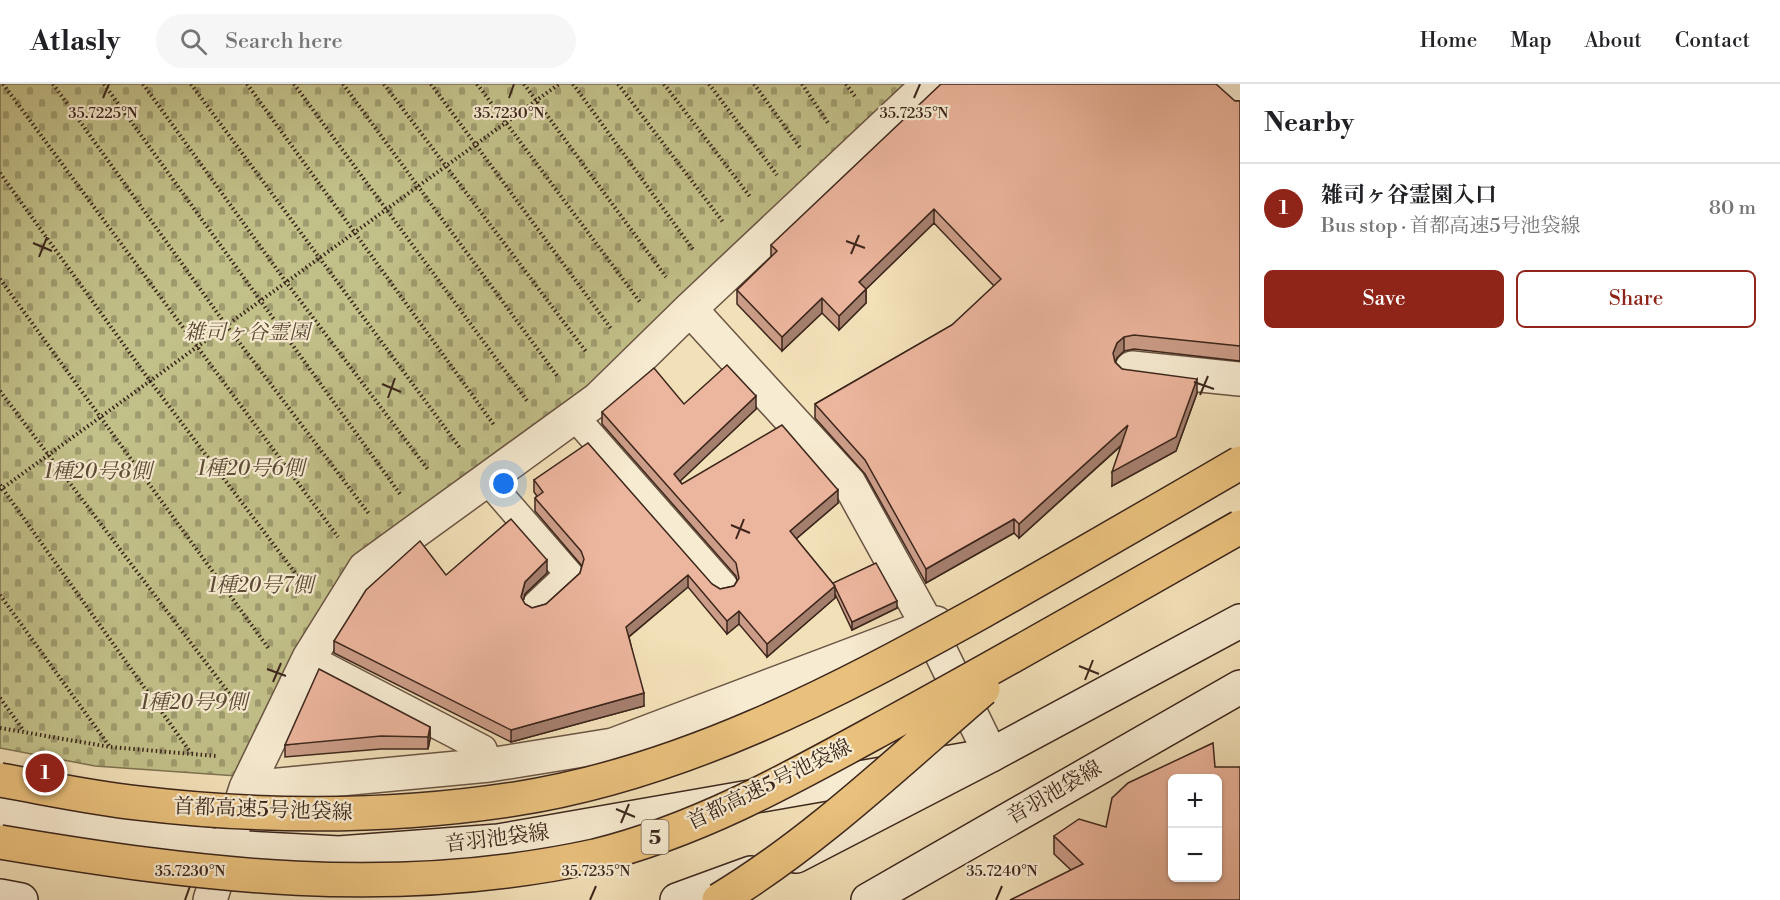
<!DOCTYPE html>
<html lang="en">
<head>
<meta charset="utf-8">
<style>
  body { margin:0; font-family:"Libre Bodoni","Noto Serif JP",serif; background:#f6f6f6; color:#202124 }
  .controls { position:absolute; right:18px; bottom:18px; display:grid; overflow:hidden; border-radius:9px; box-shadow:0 2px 4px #0004 }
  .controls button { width:54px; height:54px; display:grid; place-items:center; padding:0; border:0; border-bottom:2px solid #e0e0e0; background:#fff; color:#202124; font:30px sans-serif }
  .you { position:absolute; left:504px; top:400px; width:21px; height:21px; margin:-15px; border:4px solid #fff; border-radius:50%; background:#1a73e8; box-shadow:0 0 0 9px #1a73e833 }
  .badge { display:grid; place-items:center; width:39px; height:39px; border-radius:50%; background:#8f2418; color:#fff; font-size:20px; font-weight:700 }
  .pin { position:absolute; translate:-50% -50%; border:3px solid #fff; box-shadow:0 2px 6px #0006 }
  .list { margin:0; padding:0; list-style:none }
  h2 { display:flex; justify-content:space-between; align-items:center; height:78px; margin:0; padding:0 24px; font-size:26px }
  h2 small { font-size:20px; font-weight:400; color:#757577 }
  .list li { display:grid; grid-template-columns:39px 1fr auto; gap:18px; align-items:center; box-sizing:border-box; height:90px; padding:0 24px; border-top:2px solid #e0e0e0 }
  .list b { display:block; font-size:22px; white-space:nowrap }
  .list p { margin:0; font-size:20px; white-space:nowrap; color:#757577 }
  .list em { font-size:20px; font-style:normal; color:#757577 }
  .actions { display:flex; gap:12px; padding:18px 24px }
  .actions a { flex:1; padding:14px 0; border:2px solid #8f2418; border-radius:9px; text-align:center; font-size:21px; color:#8f2418 }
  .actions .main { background:#8f2418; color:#fff }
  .icon { flex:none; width:33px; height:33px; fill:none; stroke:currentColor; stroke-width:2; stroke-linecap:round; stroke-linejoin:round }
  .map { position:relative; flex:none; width:1240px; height:816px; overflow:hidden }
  header { display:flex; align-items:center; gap:36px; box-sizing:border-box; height:84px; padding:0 30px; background:#fff; border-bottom:2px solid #e0e0e0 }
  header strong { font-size:28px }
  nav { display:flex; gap:33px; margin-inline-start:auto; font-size:21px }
  .search { width:420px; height:54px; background:#f6f6f6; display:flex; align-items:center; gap:15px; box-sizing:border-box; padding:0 21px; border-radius:33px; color:#757577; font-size:22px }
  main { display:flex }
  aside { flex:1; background:#fff }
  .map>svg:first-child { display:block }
  .cemetery { fill:url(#cemetery-stones); stroke:#7f7352; stroke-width:1.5 }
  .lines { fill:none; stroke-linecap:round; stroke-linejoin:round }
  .lane-casing { stroke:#6a5443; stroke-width:30 }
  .street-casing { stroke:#6a5443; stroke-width:36 }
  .secondary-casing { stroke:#3c261c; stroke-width:36 }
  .path { stroke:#3c261c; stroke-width:4; stroke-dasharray:1.5 3; stroke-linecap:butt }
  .lane { stroke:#f7ebd1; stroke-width:27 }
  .street { stroke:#f7ebd1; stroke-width:33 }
  .secondary { stroke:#f7ebd1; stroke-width:33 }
  .highway-bridge-casing { stroke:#3c261c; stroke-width:36; stroke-linecap:butt }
  .highway-bridge { stroke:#e9c07c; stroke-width:33 }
  .wall { fill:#cb9c87; stroke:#3c261c; stroke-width:1.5 }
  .shaded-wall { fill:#a57f6e; stroke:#3c261c; stroke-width:1.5 }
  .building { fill:#ecb59d; stroke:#3c261c; stroke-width:1.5; fill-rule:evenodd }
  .ticks { fill:none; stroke:#3c261c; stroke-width:2 }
  .labels { text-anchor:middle; stroke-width:4.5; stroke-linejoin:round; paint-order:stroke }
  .shield { fill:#f7ebd1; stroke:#746152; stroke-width:1.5 }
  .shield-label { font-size:20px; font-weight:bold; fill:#3c261c }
  .park-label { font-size:21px; font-style:italic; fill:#5e4c37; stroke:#f7ebd1 }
  .street-label { font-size:21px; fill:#3c261c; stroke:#f7ebd1 }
  .ticks-label { font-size:15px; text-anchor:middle; fill:#3c261c; stroke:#f7ebd1; stroke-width:4.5; stroke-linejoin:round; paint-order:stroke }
</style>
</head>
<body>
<header>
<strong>Atlasly</strong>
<div class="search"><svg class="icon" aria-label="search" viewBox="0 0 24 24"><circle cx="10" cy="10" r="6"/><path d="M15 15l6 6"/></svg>Search here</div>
<nav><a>Home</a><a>Map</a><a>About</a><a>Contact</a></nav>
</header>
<main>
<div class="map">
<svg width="1240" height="816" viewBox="0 0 1240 816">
  <defs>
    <pattern id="cemetery-stones" width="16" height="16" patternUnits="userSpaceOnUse" patternTransform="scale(1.5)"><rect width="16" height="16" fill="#c2c089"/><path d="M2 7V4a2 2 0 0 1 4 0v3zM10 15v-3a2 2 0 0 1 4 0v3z" fill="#9f9c6f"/></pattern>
  </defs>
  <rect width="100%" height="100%" fill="#f2e0b8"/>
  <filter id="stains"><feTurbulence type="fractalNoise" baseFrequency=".00333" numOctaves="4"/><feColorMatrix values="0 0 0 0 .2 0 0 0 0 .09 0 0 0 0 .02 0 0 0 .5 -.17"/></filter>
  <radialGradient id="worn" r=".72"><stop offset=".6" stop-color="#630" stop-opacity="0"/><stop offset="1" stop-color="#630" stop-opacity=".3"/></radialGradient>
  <path class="cemetery" d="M0,0h907l-332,317 -225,162 -113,213 -142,-10 -95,-18z"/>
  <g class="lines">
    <defs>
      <path id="lane" d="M1224,0l16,16
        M574,332l150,170
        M487,396l82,94 -33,31
        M309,574l174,91 6,16"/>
      <path id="street" d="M690,225l159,174 80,145 62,127
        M1132,284l108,11
        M246,704l243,-23 124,-20 323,-122
        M210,816l36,-112 63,-130 56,-90 233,-169 92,-90 239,-225"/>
      <path id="secondary" d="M0,727l226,36 113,6 159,-12 493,-86
        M796,772l195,-101 249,-134
        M0,812l21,4
        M677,816l74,-27
        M868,816l372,-213"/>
    </defs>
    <use href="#lane" class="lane-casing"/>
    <use href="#street" class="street-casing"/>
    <use href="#secondary" class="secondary-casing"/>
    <path class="path" d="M3,0l335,453
      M53,0l173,241 143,189
      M104,0l296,410
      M143,0l143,198 143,189
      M191,0l269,364
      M247,0l247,341
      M294,0l234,318
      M343,0l215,293
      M384,0l203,269
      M431,0l181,246
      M477,0l163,218
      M524,0l142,193
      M573,0l121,167
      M618,0l105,138
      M664,0l87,114
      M709,0l68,91
      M754,0l47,65
      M802,0l26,39
      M846,0l10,14
      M0,89l150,208 155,205
      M0,195l269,370
      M0,307l241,318
      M0,401l191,268
      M0,406l559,-406
      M0,511l110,152
      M0,614l24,33
      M0,644l110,19 106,9"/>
    <use href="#lane" class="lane"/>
    <use href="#street" class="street"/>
    <use href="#secondary" class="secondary"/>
    <defs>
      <path id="highway-bridge" d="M0,696c46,8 92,18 138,23 125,15 252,15 377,-4 167,-26 320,-106 466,-187 87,-49 173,-99 259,-149
        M0,758c202,34 392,58 595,14 106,-26 202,-81 297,-133 117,-64 232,-130 348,-196
        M719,816c96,-58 179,-138 264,-211"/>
    </defs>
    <use href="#highway-bridge" class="highway-bridge-casing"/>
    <use href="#highway-bridge" class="highway-bridge"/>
  </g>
  <path class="wall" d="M1235,17h5v260l-106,-12 -10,2 -7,7 -2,4 7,7 75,24 -21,58 -64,35 9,-40 -102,92 -5,-5 -88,50 -61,-109 -50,-56v-14l137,-79 42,-39 -60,-63 -68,66v14l-27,27 -17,-17 -40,38 -45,-47v-14l34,-32v-13z
    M756,325l-76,72 2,3 156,19 -42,36 37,45 64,24 -45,22 -17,-36v4l-68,59 -28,-33 -12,10 -39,-47 -59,50 15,69 -133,36 -177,-89v-12l112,-66 101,-2 -22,21 -2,7 2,3 7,4 14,-4 34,-31 2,-7 -47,-55v-13l2,-2 -3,-4v-12l186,109 14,-3 3,-5 -1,-5 -134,-152v-12z
    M430,643v12l-2,10h-47l-96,8v-12z
    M1215,683l25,133 -169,-30 -17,-16v-18l52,-9z"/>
  <path class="shaded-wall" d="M934,125v14l-75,73v-14z
    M866,205v14l-27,27v-14z
    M822,214v15l-40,38v-14z
    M1124,253v14l-7,7 -4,9v-14l4,-10z
    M1197,295v14l-21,58 -64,35v-14z
    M756,312v13l-82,78v-13z
    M1128,341v14l-109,99v-14z
    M838,406v13l-48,41v-13z
    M1014,435v14l-88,50v-14z
    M547,476v13l-22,21 -4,15v-12l4,-15z
    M688,491v12l-62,52v-12z
    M835,502v12l-68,59v-13z
    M897,517v7l-45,22v-8z
    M739,527v13l-12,10v-13z
    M644,609v13l-133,36v-12z
    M430,643v12l-2,10v-12z"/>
  <path class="building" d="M941,0h275l19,17h5v245l-106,-11 -10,2 -7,6 -4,10 2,9 7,7 75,10 -21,58 -64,35 16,-47 -109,99 -5,-5 -88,50 -61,-109 -50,-56 137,-79 49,-46 -67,-70 -75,73 7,7 -27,27 -17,-18 -40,39 -45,-47 40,-39 -6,-6z
    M727,281l29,31 -82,78 8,10 100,-59 56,65 -48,41 45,55 -68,58 -28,-33 -12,10 -39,-46 -62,52 18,66 -133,37 -177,-89 32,-51 54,-49 26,34 65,-56 36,41 -22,22 -4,15 4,7 7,4 14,-4 34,-31 4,-14 -3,-8 -46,-53 8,-6 -9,-12 54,-37 124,141 8,5 14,-3 5,-8 -3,-15 -134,-151 52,-44 30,36z
    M876,479l21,38 -45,21 -19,-39z
    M319,585l111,58 -2,10 -47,-1 -96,9z
    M1213,659l2,24h25v133h-230l73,-36 -29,-28 25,-17 27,8 6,-29 16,-15zM1173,694h45v100h-45z"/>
  <path class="ticks" d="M103,14l6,-14M509,14l5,-14M914,14l6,-14M846,157l19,7M33,159l19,8M851,170l8,-19M39,173l8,-20M1194,298l20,7M382,300l19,8M1200,311l8,-19M388,314l7,-20M731,441l19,8M736,455l8,-20M1079,582l20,8M267,585l19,7M1085,596l8,-20M273,598l8,-19M616,725l19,8M621,739l8,-19M185,816l5,-14M590,816l6,-14M996,816l6,-14"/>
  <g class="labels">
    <rect class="shield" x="641.5" y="736" width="27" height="34" rx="4.5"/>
    <g class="shield-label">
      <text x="655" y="760">5</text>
    </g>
    <g class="park-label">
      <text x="247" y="255">雑司ヶ谷霊園</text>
      <text x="251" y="391">1種20号6側</text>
      <text x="98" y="394">1種20号8側</text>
      <text x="261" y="508">1種20号7側</text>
      <text x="194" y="625">1種20号9側</text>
    </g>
    <g class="street-label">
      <text transform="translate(769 700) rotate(-26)" y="7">首都高速5号池袋線</text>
      <text transform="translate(1054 708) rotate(-30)" y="7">音羽池袋線</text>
      <text transform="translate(263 725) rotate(2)" y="7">首都高速5号池袋線</text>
      <text transform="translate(497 754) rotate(-7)" y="7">音羽池袋線</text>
    </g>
  </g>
  <g class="ticks-label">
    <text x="103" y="34">35.7225°N</text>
    <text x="509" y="34">35.7230°N</text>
    <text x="914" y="34">35.7235°N</text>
    <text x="190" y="792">35.7230°N</text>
    <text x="596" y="792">35.7235°N</text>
    <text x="1002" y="792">35.7240°N</text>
  </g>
  <rect width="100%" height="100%" filter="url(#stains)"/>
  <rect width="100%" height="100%" fill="url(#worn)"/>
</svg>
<div class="controls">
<button>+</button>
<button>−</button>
</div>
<div class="you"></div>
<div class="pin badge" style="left:45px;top:689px">1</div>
</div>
<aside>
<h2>Nearby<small></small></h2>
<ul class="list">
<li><span class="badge">1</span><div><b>雑司ヶ谷霊園入口</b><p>Bus stop · 首都高速5号池袋線</p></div><em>80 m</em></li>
</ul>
<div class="actions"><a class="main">Save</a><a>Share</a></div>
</aside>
</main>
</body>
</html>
